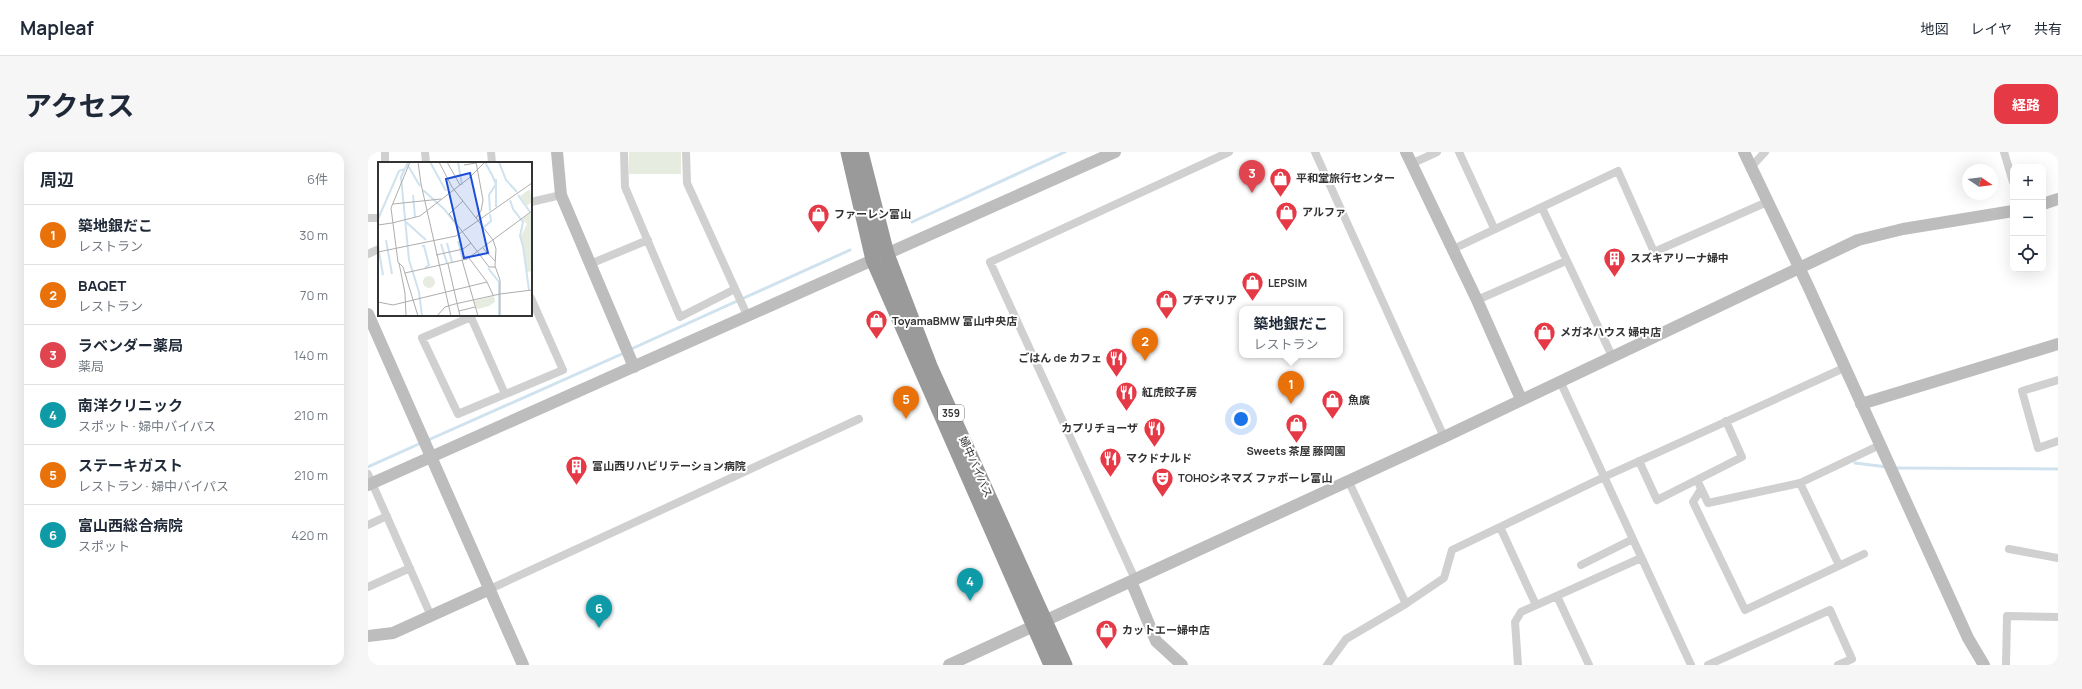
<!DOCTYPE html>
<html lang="ja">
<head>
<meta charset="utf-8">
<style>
  body { margin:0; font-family:Manrope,"Noto Sans JP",sans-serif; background:#f6f6f7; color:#1f2937 }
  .controls { position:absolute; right:12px; top:12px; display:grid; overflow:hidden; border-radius:8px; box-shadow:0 4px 16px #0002 }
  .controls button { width:36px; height:36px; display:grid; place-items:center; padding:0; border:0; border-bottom:1px solid #e0e1e3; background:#fff; color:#1f2937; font:20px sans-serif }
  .compass { position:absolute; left:1594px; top:12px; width:36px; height:36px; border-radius:50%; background:#fff; box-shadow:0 4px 16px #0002; rotate:103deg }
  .you { position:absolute; left:873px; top:267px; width:14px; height:14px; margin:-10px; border:3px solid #fff; border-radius:50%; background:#1a73e8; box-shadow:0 0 0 6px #1a73e833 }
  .badge { display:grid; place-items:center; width:26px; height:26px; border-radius:50%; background:#e63946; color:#fff; font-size:13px; font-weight:700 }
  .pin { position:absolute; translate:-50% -33px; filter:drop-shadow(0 1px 2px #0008) }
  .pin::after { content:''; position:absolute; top:21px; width:14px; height:12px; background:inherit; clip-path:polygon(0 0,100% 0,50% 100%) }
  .popup { position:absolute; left:871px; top:154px; width:104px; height:52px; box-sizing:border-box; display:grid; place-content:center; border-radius:8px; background:#fff; filter:drop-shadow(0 1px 3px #0005); font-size:13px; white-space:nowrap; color:#747a83 }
  .popup b { font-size:15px; color:#1f2937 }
  .popup::after { content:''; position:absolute; left:50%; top:100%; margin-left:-8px; border:8px solid transparent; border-top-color:#fff }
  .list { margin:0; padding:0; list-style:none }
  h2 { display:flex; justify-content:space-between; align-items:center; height:52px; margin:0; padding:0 16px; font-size:17px }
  h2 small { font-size:13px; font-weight:400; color:#747a83 }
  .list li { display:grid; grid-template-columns:26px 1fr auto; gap:12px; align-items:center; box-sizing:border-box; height:60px; padding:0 16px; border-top:1px solid #e0e1e3 }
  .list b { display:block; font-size:15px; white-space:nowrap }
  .list p { margin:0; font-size:13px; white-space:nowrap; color:#747a83 }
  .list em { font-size:13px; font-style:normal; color:#747a83 }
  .icon { flex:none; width:22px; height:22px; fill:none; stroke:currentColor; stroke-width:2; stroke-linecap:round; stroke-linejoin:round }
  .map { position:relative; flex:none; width:1690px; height:513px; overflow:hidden; border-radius:12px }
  header { display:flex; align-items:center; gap:24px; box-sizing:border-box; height:56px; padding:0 20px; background:#fff; border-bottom:1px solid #e0e1e3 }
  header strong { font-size:19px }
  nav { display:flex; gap:22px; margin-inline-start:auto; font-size:14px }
  .intro { display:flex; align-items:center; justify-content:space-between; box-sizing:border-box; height:96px; padding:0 24px }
  h1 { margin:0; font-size:28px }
  .button { padding:10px 18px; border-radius:12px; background:#e63946; color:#fff; font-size:14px; font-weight:700 }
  main { display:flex; gap:24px; padding:0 24px }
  aside { flex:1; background:#fff; border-radius:12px; box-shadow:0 4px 16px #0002 }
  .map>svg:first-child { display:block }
  .green { fill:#e6ecdf }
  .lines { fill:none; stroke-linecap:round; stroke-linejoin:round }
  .stream { stroke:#cfe2ee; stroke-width:3 }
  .street { stroke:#d0d0d0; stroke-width:8 }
  .secondary { stroke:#bdbdbd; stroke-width:12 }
  .highway { stroke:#9a9a9a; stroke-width:15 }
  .labels { text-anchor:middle; stroke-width:4; stroke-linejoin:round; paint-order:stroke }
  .shield { fill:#fff; stroke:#707070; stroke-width:1 }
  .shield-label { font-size:10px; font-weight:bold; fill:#333 }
  .poi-label { font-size:11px; font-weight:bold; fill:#333; stroke:#fff; text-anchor:start }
  .street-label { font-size:11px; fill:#333; stroke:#fff }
  .inset-river { fill:none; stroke:#cfe2ee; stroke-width:2 }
  .inset-road { fill:none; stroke:#adadad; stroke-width:1 }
  .view { fill:#1d4ed8; fill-opacity:0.15; stroke:#1d4ed8; stroke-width:2 }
  .inset-edge { fill:none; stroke:#333; stroke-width:2 }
</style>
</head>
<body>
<header>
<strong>Mapleaf</strong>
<nav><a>地図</a><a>レイヤ</a><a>共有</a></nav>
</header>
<div class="intro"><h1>アクセス</h1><a class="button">経路</a></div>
<main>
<aside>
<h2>周辺<small>6件</small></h2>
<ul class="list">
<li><span class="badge" style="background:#e8710a">1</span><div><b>築地銀だこ</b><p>レストラン</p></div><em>30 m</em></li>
<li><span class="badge" style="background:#e8710a">2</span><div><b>BAQET</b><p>レストラン</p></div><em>70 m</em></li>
<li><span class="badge" style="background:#e0444e">3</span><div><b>ラベンダー薬局</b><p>薬局</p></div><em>140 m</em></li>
<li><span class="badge" style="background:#0f9aa8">4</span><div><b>南洋クリニック</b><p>スポット · 婦中バイパス</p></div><em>210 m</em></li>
<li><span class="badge" style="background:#e8710a">5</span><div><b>ステーキガスト</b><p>レストラン · 婦中バイパス</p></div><em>210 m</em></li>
<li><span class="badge" style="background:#0f9aa8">6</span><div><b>富山西総合病院</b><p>スポット</p></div><em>420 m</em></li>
</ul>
</aside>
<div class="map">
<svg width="1690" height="513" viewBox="0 0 1690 513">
  <rect width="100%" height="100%" fill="#fff"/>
  <path class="green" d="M261,0h52v22h-52z"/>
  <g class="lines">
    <path class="stream" d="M544,70l153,-70
      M261,198l221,-100
      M58,289l198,-88
      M1487,311l32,4
      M0,315l53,-24
      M1527,316l163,1"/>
    <path class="street" d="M57,0l1,11
      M123,0l1,11
      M256,0l1,35 55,130 55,-28
      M318,0l1,31 60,132
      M947,0l129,285
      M1091,0l35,76
      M1636,0l9,30
      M17,11v-11
      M1043,12l26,-12
      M1383,15l14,-15
      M163,50l30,-7
      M1174,56l70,148
      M0,66h11
      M1083,98l167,-79 36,81 113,-50
      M0,102l11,-5
      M222,112l58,-24
      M1109,148l89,-39
      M102,163l35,79
      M103,165l-49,21 36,76 105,-44 -32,-72
      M1690,228l-36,11 16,57 20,-7
      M1192,229l131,284
      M1271,309l18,39 85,-43 -16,-36
      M0,322l63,142
      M980,328l58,124
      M1329,328l11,23 92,-20 80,-38
      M1432,331l39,82
      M1333,337l-8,13 52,108 119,-56
      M0,373l19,-9
      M1132,375l36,78
      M1641,397l49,9
      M1213,413l52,-26
      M767,427l-145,-317 239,-110
      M0,435l42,-19
      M122,437l369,-170
      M1189,444l32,69
      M959,513l19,-26 58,-34 40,-27 8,-28 152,-73 240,-109
      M1150,513l-3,-43 6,-10 120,-54
      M1340,513l122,-55 22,49 -14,6
      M1638,513l1,-49 51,1"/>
    <path class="secondary" d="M189,0l4,43 73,172
      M1038,0l71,148 44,99
      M1376,0l64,134 160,352 16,27
      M1675,52l15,-5
      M0,162l155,351
      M1493,252l197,-60
      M0,333l747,-333
      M763,429l25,60 26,24
      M0,484l25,-3 97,-44
      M581,513l495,-228 414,-197 45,-11 110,-18"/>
    <path class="highway" d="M480,0l25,108 178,405
      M493,0l26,102 43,112 135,299"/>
  </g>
  <defs>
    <symbol id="shop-pin" viewBox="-11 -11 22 30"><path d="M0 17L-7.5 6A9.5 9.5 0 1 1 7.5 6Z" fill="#e63946" stroke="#fff"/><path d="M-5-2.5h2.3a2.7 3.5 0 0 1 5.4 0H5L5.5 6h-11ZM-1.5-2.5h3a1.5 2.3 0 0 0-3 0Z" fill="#fff"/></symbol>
    <symbol id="building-pin" viewBox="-11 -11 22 30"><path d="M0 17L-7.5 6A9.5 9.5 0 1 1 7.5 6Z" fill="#e63946" stroke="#fff"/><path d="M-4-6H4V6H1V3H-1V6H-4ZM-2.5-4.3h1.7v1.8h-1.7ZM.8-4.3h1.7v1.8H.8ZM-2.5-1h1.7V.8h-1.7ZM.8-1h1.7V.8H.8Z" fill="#fff"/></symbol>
    <symbol id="restaurant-pin" viewBox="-11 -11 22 30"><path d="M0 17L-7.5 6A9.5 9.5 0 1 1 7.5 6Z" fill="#e63946" stroke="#fff"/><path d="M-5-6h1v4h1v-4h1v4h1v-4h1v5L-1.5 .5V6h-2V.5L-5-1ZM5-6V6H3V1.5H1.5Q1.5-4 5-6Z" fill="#fff"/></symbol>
    <symbol id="theatre-pin" viewBox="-11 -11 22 30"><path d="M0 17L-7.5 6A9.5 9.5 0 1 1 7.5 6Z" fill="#e63946" stroke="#fff"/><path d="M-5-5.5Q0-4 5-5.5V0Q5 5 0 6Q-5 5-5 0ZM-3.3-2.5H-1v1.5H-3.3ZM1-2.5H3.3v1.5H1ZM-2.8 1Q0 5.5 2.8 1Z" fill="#fff"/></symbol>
  </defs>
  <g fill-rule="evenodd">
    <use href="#shop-pin" x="900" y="14" width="25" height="34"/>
    <use href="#shop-pin" x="906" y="48" width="25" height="34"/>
    <use href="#shop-pin" x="438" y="50" width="25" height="34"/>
    <use href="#building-pin" x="1234" y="94" width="25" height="34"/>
    <use href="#shop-pin" x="872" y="118" width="25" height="34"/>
    <use href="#shop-pin" x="786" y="136" width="25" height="34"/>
    <use href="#shop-pin" x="496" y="156" width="25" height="34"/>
    <use href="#shop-pin" x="1164" y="168" width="25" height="34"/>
    <use href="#restaurant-pin" x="736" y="194" width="25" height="34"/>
    <use href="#restaurant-pin" x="746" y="228" width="25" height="34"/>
    <use href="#shop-pin" x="952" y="236" width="25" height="34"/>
    <use href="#shop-pin" x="916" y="260" width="25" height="34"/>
    <use href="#restaurant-pin" x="774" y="264" width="25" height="34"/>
    <use href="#restaurant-pin" x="730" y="294" width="25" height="34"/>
    <use href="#building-pin" x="196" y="302" width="25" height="34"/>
    <use href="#theatre-pin" x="782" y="314" width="25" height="34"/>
    <use href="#shop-pin" x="726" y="466" width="25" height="34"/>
  </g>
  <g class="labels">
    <rect class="shield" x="570" y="253" width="26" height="16" rx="3"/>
    <g class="shield-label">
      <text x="583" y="265">359</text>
    </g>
    <g class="poi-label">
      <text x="928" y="30">平和堂旅行センター</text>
      <text x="934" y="64">アルファ</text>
      <text x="466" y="66">ファーレン富山</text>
      <text x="1262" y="110">スズキアリーナ婦中</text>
      <text x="900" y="135">LEPSIM</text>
      <text x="814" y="152">プチマリア</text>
      <text x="524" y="173">ToyamaBMW 富山中央店</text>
      <text x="1192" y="184">メガネハウス 婦中店</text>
      <text x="734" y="210" text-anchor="end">ごはん de カフェ</text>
      <text x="774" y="244">紅虎餃子房</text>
      <text x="980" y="252">魚廣</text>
      <text x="770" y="280" text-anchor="end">カプリチョーザ</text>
      <text x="928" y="303" text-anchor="middle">Sweets 茶屋 藤岡園</text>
      <text x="758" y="310">マクドナルド</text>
      <text x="224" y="318">富山西リハビリテーション病院</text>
      <text x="810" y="330">TOHOシネマズ ファボーレ富山</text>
      <text x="754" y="482">カットエー婦中店</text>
    </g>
    <g class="street-label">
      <text transform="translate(608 315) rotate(66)" y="4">婦中バイパス</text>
    </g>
  </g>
  <g transform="translate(10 10)">
    <rect width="154" height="154" fill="#fff"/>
    <path d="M152,27l2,16 -2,-2 -3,3 -7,-10zM154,50v59l-5,1 -6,-36 6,-12 -5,-5zM45 120a6 6 0 1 1 12 0a6 6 0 1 1-12 0ZM116,134l1,6 -6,4 -12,3 -3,-8z" fill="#e6ecdf"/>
    <path class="inset-river" d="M30,0l-7,15 8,83 10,32 3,24M52,0l16,29M80,0l4,23M107,0l7,13M121,0l7,18 11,12M29,2l13,22M118,17v28M45,28l21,19 15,19M35,33l2,22M140,33l12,17M132,38l3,9 10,13 -3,14 3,10 6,44M112,49l-1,-16 7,-11 -4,-9M0,57l21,-48 6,-2M28,60l20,18M106,65l7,-6 -1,-7M8,78l6,34M80,79l5,19M69,81l5,19M63,82l6,19M0,84l5,29M44,84h2l5,19 -4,3M110,106l11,14v34"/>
    <path class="inset-road" d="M40,0l3,22 30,132M61,0l13,25 41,53 3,9 -1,17 5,14v36M69,0l13,23M98,0l7,38 -2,11 -5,7M86,3l12,-2M85,39l-14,13 40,53h6M15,42l48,-5M13,46l19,-46M13,46l7,54 5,5 15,49M14,61l28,-7 49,-38 16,-16M0,63l14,-2M105,86l12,13M0,90l78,-16 76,-53M58,93l27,-6 8,-6M91,96l18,24 6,13M84,98l16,56M21,101l6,30 1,23M70,102l12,52M27,111l62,-14 65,-48M0,140l15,3 94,-23M81,149l16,-4M59,154l8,-9 10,-3 45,-10 32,-4"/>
    <path class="view" d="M92,11l18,80 -24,5 -18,-79z"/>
    <rect width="154" height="154" class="inset-edge"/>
  </g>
</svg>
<div class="controls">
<button>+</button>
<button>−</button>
<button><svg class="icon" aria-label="locate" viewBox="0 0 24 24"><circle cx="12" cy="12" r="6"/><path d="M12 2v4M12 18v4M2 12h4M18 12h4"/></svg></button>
</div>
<svg class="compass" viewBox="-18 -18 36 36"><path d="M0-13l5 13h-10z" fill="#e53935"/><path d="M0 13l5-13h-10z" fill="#747a83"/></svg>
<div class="you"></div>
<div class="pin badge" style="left:923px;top:252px;background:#e8710a">1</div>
<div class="popup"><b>築地銀だこ</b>レストラン</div>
<div class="pin badge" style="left:777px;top:209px;background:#e8710a">2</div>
<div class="pin badge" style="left:884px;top:41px;background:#e0444e">3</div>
<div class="pin badge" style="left:602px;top:449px;background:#0f9aa8">4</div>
<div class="pin badge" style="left:538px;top:267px;background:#e8710a">5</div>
<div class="pin badge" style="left:231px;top:476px;background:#0f9aa8">6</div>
</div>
</main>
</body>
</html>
